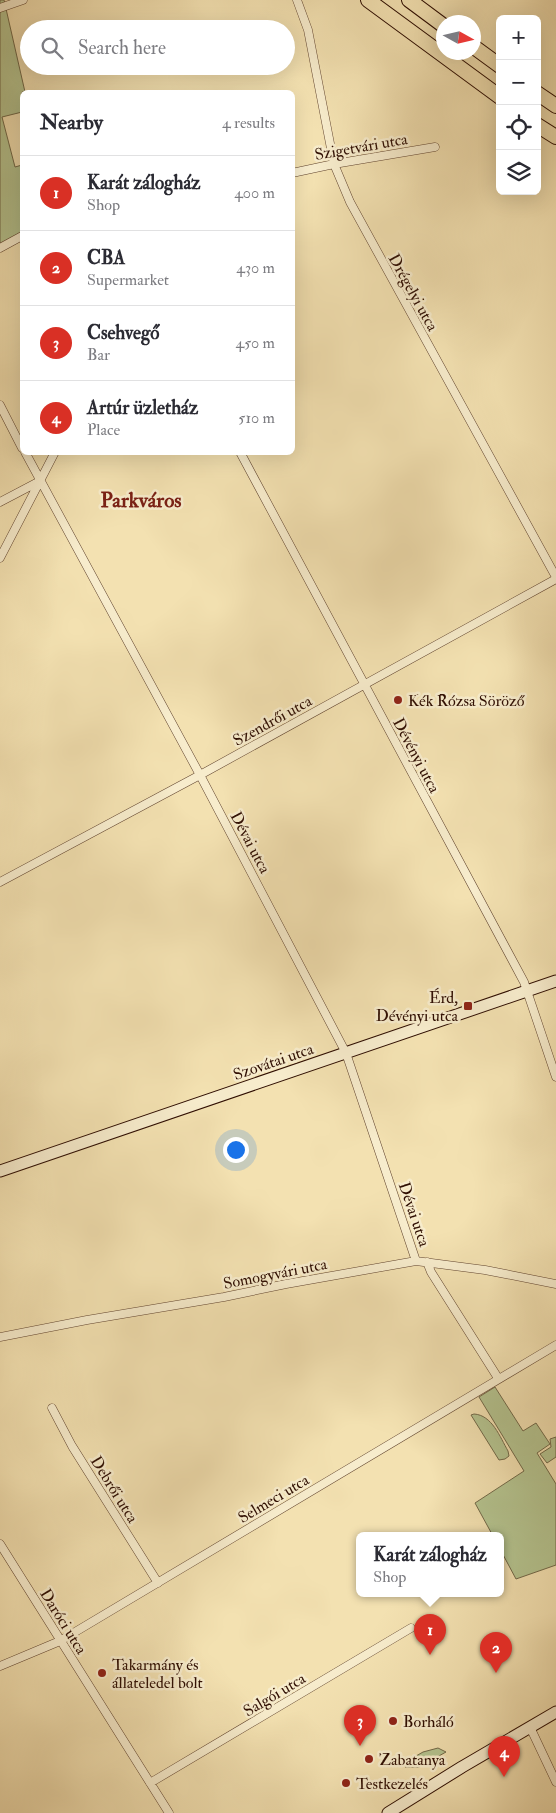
<!DOCTYPE html>
<html lang="en">
<head>
<meta charset="utf-8">
<style>
  body { margin:0; font-family:"IM FELL Double Pica",serif; background:#f7f7f7; color:#2b2b33 }
  .controls { position:absolute; right:15px; top:15px; display:grid; overflow:hidden; border-radius:8px; box-shadow:0 5px 20px #0002 }
  .controls button { width:45px; height:45px; display:grid; place-items:center; padding:0; border:0; border-bottom:1px solid #e1e1e2; background:#fff; color:#2b2b33; font:25px sans-serif }
  .compass { position:absolute; left:436px; top:15px; width:45px; height:45px; border-radius:50%; background:#fff; box-shadow:0 5px 20px #0002; rotate:98deg }
  .you { position:absolute; left:235px; top:1149px; width:18px; height:18px; margin:-12px; border:4px solid #fff; border-radius:50%; background:#1a73e8; box-shadow:0 0 0 8px #1a73e833 }
  .badge { display:grid; place-items:center; width:32px; height:32px; border-radius:50%; background:#d93025; color:#fff; font-size:16px; font-weight:700 }
  .pin { position:absolute; translate:-50% -41px; filter:drop-shadow(0 1px 2px #0008) }
  .pin::after { content:''; position:absolute; top:26px; width:18px; height:15px; background:inherit; clip-path:polygon(0 0,100% 0,50% 100%) }
  .popup { position:absolute; left:356px; top:1532px; width:148px; height:65px; box-sizing:border-box; display:grid; place-content:center; border-radius:8px; background:#fff; filter:drop-shadow(0 1px 4px #0005); font-size:16px; white-space:nowrap; color:#7c7c81 }
  .popup b { font-size:19px; color:#2b2b33 }
  .popup::after { content:''; position:absolute; left:50%; top:100%; margin-left:-10px; border:10px solid transparent; border-top-color:#fff }
  .list { margin:0; padding:0; list-style:none }
  h2 { display:flex; justify-content:space-between; align-items:center; height:65px; margin:0; padding:0 20px; font-size:21px }
  h2 small { font-size:16px; font-weight:400; color:#7c7c81 }
  .list li { display:grid; grid-template-columns:32px 1fr auto; gap:15px; align-items:center; box-sizing:border-box; height:75px; padding:0 20px; border-top:1px solid #e1e1e2 }
  .list b { display:block; font-size:19px; white-space:nowrap }
  .list p { margin:0; font-size:16px; white-space:nowrap; color:#7c7c81 }
  .list em { font-size:16px; font-style:normal; color:#7c7c81 }
  .icon { flex:none; width:28px; height:28px; fill:none; stroke:currentColor; stroke-width:2; stroke-linecap:round; stroke-linejoin:round }
  .map { position:relative; flex:none; width:556px; height:1813px; overflow:hidden }
  .search { position:absolute; background:#fff; box-shadow:0 5px 20px #0002; left:20px; top:20px; width:275px; height:55px; display:flex; align-items:center; gap:12px; box-sizing:border-box; padding:0 18px; border-radius:28px; color:#7c7c81; font-size:19px }
  .panel { position:absolute; background:#fff; box-shadow:0 5px 20px #0002; left:20px; top:90px; width:275px; height:365px; border-radius:8px }
  .map>svg:first-child { display:block }
  .green { fill:#b5c490; stroke:#726949 }
  .lines { fill:none; stroke-linecap:round; stroke-linejoin:round }
  .street-casing { stroke:#60432e; stroke-width:9 }
  .secondary-casing { stroke:#2f0e02; stroke-width:13 }
  .highway-casing { stroke:#2f0e02; stroke-width:16 }
  .street { stroke:#f7eccc; stroke-width:8 }
  .secondary { stroke:#f7eccc; stroke-width:11 }
  .highway { stroke:#f3e1b1; stroke-width:14 }
  .poi-dot { fill:#8f2418; stroke:#f7eccc; stroke-width:2 }
  .labels { text-anchor:middle; stroke-width:5; stroke-linejoin:round; paint-order:stroke }
  .street-label { font-size:16px; fill:#2f0e02; stroke:#f7eccc }
  .poi-label { font-size:16px; fill:#2f0e02; stroke:#f7eccc; text-anchor:start }
  .district-label { font-size:21px; font-weight:bold; fill:#7a1f14; stroke:#f7eccc }
</style>
</head>
<body>
<div class="map">
<svg width="556" height="1813" viewBox="0 0 556 1813">
  <rect width="100%" height="100%" fill="#f3e1b1"/>
  <filter id="stains"><feTurbulence type="fractalNoise" baseFrequency=".004" numOctaves="4"/><feColorMatrix values="0 0 0 0 .2 0 0 0 0 .09 0 0 0 0 .02 0 0 0 .5 -.17"/></filter>
  <radialGradient id="worn" r=".72"><stop offset=".6" stop-color="#630" stop-opacity="0"/><stop offset="1" stop-color="#630" stop-opacity=".3"/></radialGradient>
  <path class="green" d="M0,0h4l21,92h-3v20l-20,5 13,50 7,-2v70l-22,11z
    M495,1387l28,44 13,-8 14,21 -13,9 19,31v81l-40,14 -16,-30v-13h-7l-18,-33 49,-32 -45,-74z
    M474,1414c18,1 26,23 34,37l1,5 -4,3 -6,1 -28,-45z
    M556,1437v20l-9,6 -7,-9 11,-7 -1,-8z
    M438,1748l8,4 -27,15h-14l6,-4 -2,-3 14,-8z"/>
  <g class="lines">
    <defs>
      <path id="street" d="M297,0l11,30 26,134 16,38 206,375
        M0,8l23,-8
        M292,173l42,-9 101,-17
        M0,248l22,-12
        M0,405l22,43
        M25,452l175,323 146,278 70,208
        M240,452l284,530 32,95
        M0,502l40,-21
        M0,558l55,-106
        M0,882l200,-107 356,-196
        M427,1262l4,10 67,106
        M0,1337l87,-17 137,-23 62,-13 130,-23 69,9 71,14
        M52,1408l20,38 86,137
        M0,1544l169,269
        M0,1666l60,-25 496,-296
        M530,1727l26,55
        M150,1783l261,-155"/>
      <path id="secondary" d="M0,1171l556,-190
        M388,1813l74,-46 94,-55"/>
      <path id="highway" d="M368,0l132,97
        M409,0l35,26
        M474,47l26,19
        M537,93l19,13
        M537,125l19,12"/>
    </defs>
    <use href="#street" class="street-casing"/>
    <use href="#secondary" class="secondary-casing"/>
    <use href="#highway" class="highway-casing"/>
    <use href="#street" class="street"/>
    <use href="#secondary" class="secondary"/>
    <use href="#highway" class="highway"/>
  </g>
  <g class="poi-dot">
    <circle cx="398" cy="700" r="5"/>
    <rect x="463" y="1001" width="10" height="10" rx="2.5"/>
    <circle cx="102" cy="1673" r="5"/>
    <circle cx="393" cy="1721" r="5"/>
    <circle cx="369" cy="1759" r="5"/>
    <circle cx="346" cy="1783" r="5"/>
  </g>
  <g class="labels">
    <g class="street-label">
      <text transform="translate(361 146) rotate(-10)" y="6">Szigetvári utca</text>
      <text transform="translate(414 292) rotate(61)" y="6">Drégelyi utca</text>
      <text transform="translate(272 720) rotate(-29)" y="6">Szendrői utca</text>
      <text transform="translate(417 755) rotate(62)" y="6">Dévényi utca</text>
      <text transform="translate(251 842) rotate(62)" y="6">Dévai utca</text>
      <text transform="translate(273 1061) rotate(-19)" y="6">Szovátai utca</text>
      <text transform="translate(415 1214) rotate(71)" y="6">Dévai utca</text>
      <text transform="translate(275 1273) rotate(-11)" y="6">Somogyvári utca</text>
      <text transform="translate(115 1489) rotate(58)" y="6">Debrői utca</text>
      <text transform="translate(273 1498) rotate(-31)" y="6">Selmeci utca</text>
      <text transform="translate(64 1621) rotate(58)" y="6">Daróci utca</text>
      <text transform="translate(274 1694) rotate(-31)" y="6">Salgói utca</text>
    </g>
    <g class="poi-label">
      <text x="408" y="706">Kék Rózsa Söröző</text>
      <text x="458" y="1003" text-anchor="end">Érd,<tspan x="458" dy="18">Dévényi utca</tspan></text>
      <text x="112" y="1670">Takarmány és<tspan x="112" dy="18">állateledel bolt</tspan></text>
      <text x="403" y="1727">Borháló</text>
      <text x="379" y="1765">Zabatanya</text>
      <text x="356" y="1789">Testkezelés</text>
    </g>
    <g class="district-label">
      <text x="141" y="507">Parkváros</text>
    </g>
  </g>
  <rect width="100%" height="100%" filter="url(#stains)"/>
  <rect width="100%" height="100%" fill="url(#worn)"/>
</svg>
<div class="controls">
<button>+</button>
<button>−</button>
<button><svg class="icon" aria-label="locate" viewBox="0 0 24 24"><circle cx="12" cy="12" r="6"/><path d="M12 2v4M12 18v4M2 12h4M18 12h4"/></svg></button>
<button><svg class="icon" aria-label="layers" viewBox="0 0 24 24"><path d="M12 4l9 5-9 5-9-5zM3 14l9 5 9-5"/></svg></button>
</div>
<svg class="compass" viewBox="-18 -18 36 36"><path d="M0-13l5 13h-10z" fill="#e53935"/><path d="M0 13l5-13h-10z" fill="#7c7c81"/></svg>
<div class="you"></div>
<div class="pin badge" style="left:430px;top:1655px">1</div>
<div class="popup"><b>Karát zálogház</b>Shop</div>
<div class="pin badge" style="left:496px;top:1673px">2</div>
<div class="pin badge" style="left:360px;top:1746px">3</div>
<div class="pin badge" style="left:504px;top:1777px">4</div>
<div class="search"><svg class="icon" aria-label="search" viewBox="0 0 24 24"><circle cx="10" cy="10" r="6"/><path d="M15 15l6 6"/></svg>Search here</div>
<section class="panel">
<h2>Nearby<small>4 results</small></h2>
<ul class="list">
<li><span class="badge">1</span><div><b>Karát zálogház</b><p>Shop</p></div><em>400 m</em></li>
<li><span class="badge">2</span><div><b>CBA</b><p>Supermarket</p></div><em>430 m</em></li>
<li><span class="badge">3</span><div><b>Csehvegő</b><p>Bar</p></div><em>450 m</em></li>
<li><span class="badge">4</span><div><b>Artúr üzletház</b><p>Place</p></div><em>510 m</em></li>
</ul>
</section>
</div>
</body>
</html>
